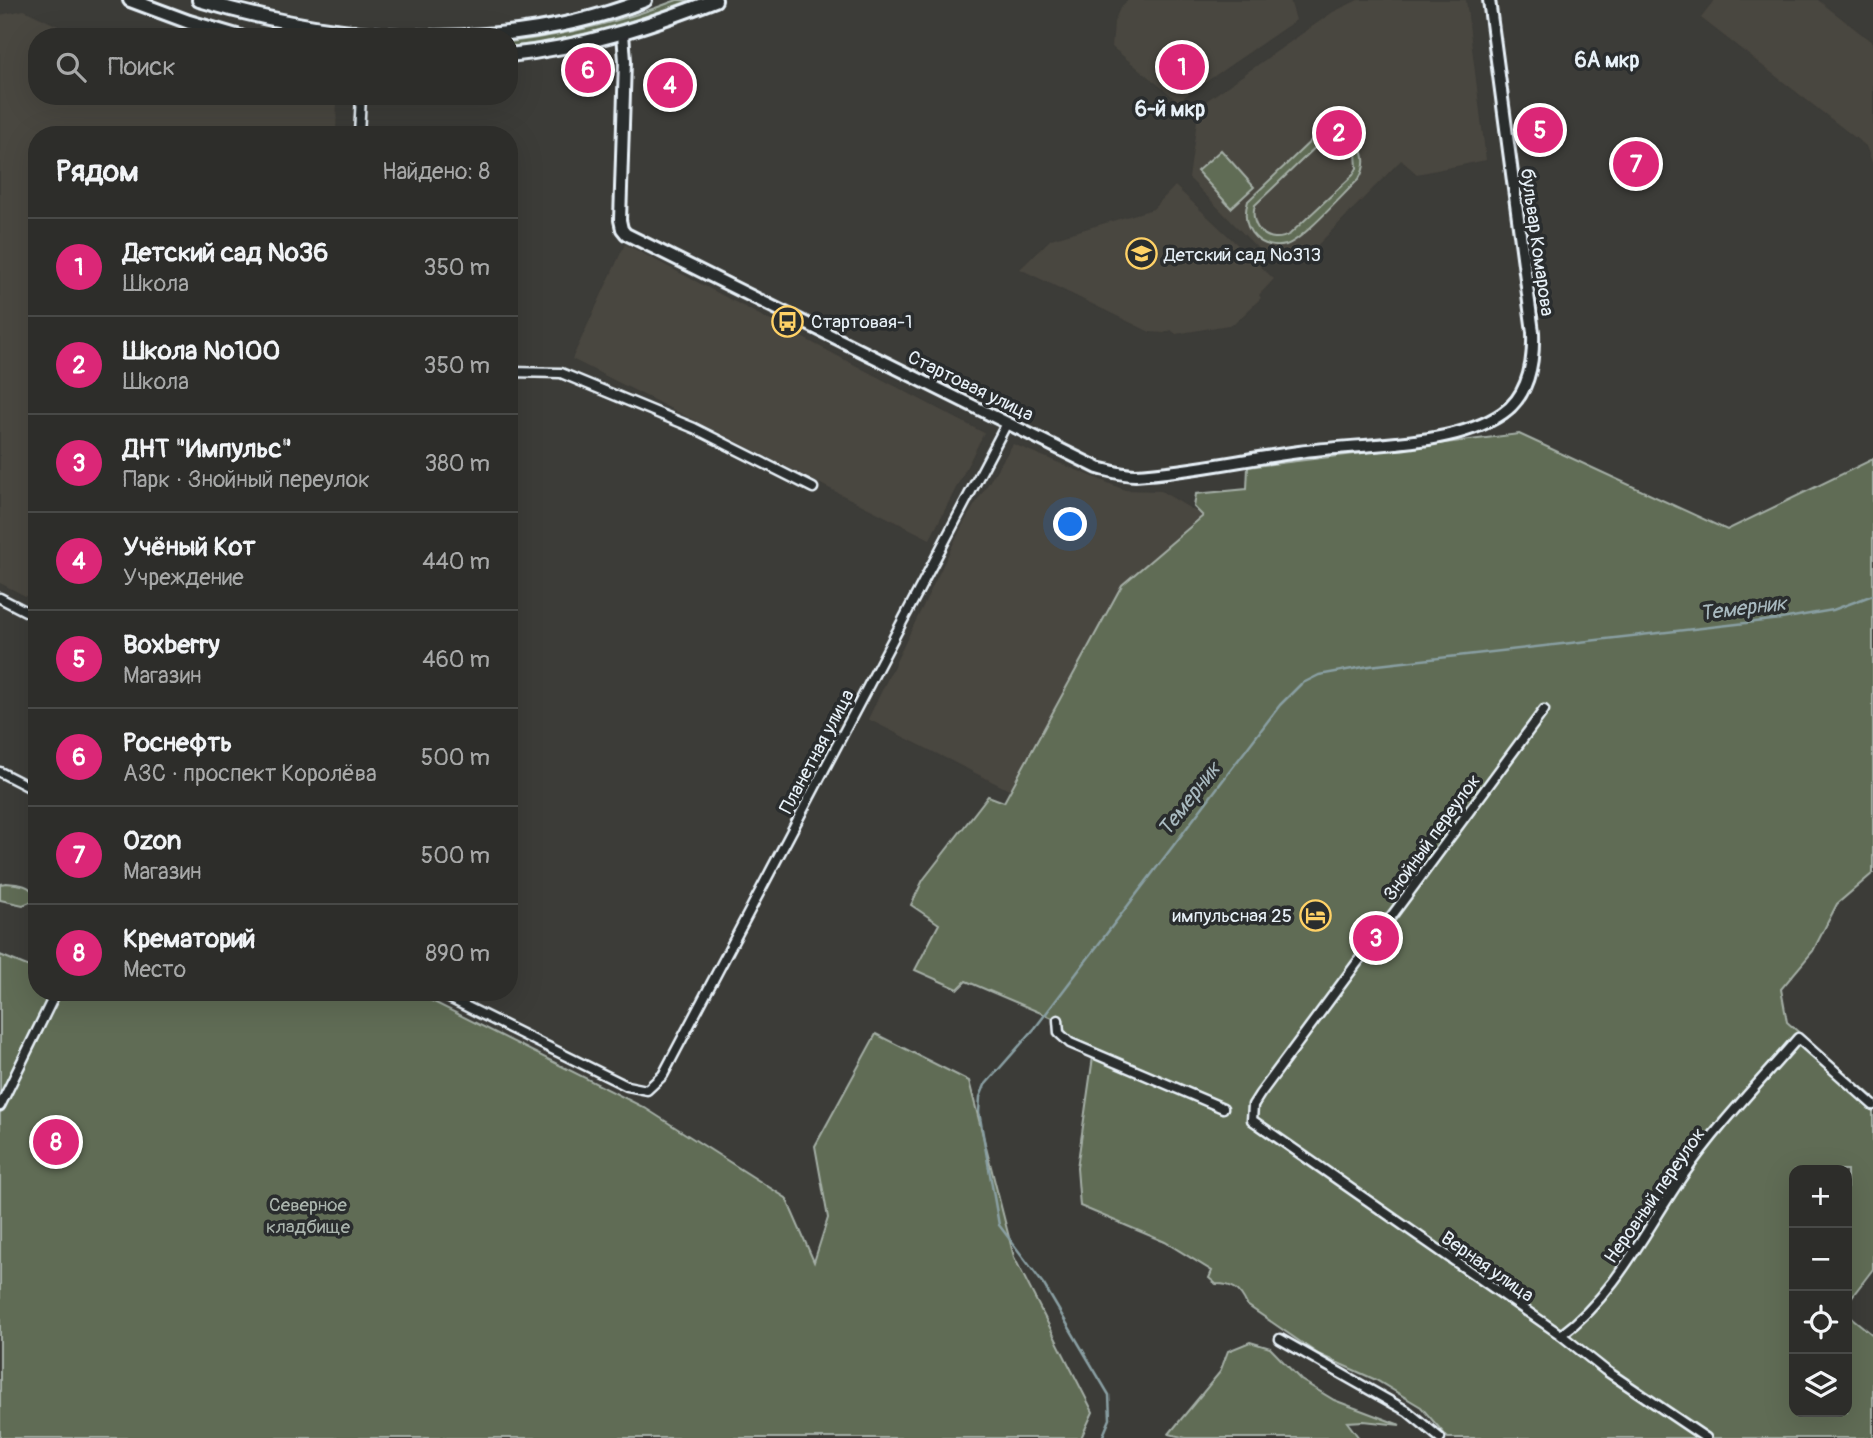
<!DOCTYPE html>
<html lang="ru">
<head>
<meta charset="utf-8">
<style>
  body { margin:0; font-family:Pangolin,sans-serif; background:#353532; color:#f1f3f6 }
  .controls { position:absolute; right:21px; bottom:21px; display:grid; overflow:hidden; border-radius:14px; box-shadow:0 7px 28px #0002 }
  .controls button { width:63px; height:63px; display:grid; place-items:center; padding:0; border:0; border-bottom:2px solid #484947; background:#2d2d2a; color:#f1f3f6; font:35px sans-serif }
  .you { position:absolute; left:1071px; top:525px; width:24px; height:24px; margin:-18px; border:5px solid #fff; border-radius:50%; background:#1a73e8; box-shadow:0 0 0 10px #1a73e833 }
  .badge { display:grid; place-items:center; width:46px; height:46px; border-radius:50%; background:#db2777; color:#fff; font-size:23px; font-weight:700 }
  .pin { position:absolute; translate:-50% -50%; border:4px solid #fff; box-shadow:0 2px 7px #0006 }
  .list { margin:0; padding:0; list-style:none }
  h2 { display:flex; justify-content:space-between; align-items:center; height:91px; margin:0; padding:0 28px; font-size:30px }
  h2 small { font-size:23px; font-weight:400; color:#a7a8a8 }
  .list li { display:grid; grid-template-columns:46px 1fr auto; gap:21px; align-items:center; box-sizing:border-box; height:98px; padding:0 28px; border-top:2px solid #484947 }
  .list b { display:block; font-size:26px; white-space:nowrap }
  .list p { margin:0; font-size:23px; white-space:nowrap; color:#a7a8a8 }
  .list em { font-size:23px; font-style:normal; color:#a7a8a8 }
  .icon { flex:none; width:38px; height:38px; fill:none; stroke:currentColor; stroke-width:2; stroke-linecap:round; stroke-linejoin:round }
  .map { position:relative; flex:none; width:1873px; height:1438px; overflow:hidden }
  .search { position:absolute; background:#2d2d2a; box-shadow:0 7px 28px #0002; left:28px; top:28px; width:490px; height:77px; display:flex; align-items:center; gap:18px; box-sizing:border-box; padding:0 24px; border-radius:28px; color:#a7a8a8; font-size:26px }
  .panel { position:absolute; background:#2d2d2a; box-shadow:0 7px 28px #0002; left:28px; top:126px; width:490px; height:875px; border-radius:28px }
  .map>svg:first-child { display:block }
  .built { fill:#49463f }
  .green { fill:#606c54; stroke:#a4aea6; stroke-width:2; fill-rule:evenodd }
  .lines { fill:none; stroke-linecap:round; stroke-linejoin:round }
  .stream { stroke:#899fa3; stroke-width:2.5 }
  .street-casing { stroke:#e8f1f8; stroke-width:13 }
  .secondary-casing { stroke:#e8f1f8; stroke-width:16 }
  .primary-casing { stroke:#e8f1f8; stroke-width:18 }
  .street { stroke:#2a2d2e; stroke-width:8 }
  .secondary { stroke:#2a2d2e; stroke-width:10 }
  .primary { stroke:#2a2d2e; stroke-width:12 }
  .labels { text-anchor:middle; stroke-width:7; stroke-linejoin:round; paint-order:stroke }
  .street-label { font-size:19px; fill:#e8f1f8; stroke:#2a2d2e }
  .poi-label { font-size:19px; fill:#e8f1f8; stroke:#2a2d2e; text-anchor:start }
  .park-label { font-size:19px; fill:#abb5ae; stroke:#2a2d2e }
  .neighbourhood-label { font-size:21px; font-weight:bold; fill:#e8f1f8; stroke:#2a2d2e }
  .water-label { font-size:21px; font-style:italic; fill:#a9bac0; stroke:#2a2d2e }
</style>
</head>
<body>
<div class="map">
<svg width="1873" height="1438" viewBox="0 0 1873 1438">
  <rect width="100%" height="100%" fill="#3c3c38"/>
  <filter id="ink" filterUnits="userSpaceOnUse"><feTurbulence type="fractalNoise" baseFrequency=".0143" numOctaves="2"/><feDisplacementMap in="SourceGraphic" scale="14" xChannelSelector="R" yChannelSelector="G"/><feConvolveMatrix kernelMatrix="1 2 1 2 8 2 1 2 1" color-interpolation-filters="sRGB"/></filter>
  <g filter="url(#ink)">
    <path class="built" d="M1128,0h162l6,20 -118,81 -66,-54 2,-25 6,-14z
      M1358,0h108l20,160 -69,14 -16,-14 -96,98 -33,5 -83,-85 10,-72 134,-94z
      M1715,0h103l55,43v122l-7,-19 -165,-128z
      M24,10l57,27h-44v59h242l58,4 -1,35h-299v467l-37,-19v-568z
      M1175,186l99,93 -15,16 2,3 -27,26 -58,10 -5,-4 -7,3 -14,-1 -130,-63 31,-30 102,-30z
      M625,244l359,189 -54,106 -358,-180z
      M1013,444l112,46 36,1 42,25 -81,69 -111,206 -143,-72 96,-197z"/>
    <path class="green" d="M677,0h14c-59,23 -118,40 -182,47v-5c58,-7 114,-21 168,-42z
      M1329,130c27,1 44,24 30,49 -15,14 -56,61 -73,66 -11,3 -23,0 -31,-8 -10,-10 -11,-23 -7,-36l71,-68zM1330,138h8l14,8 4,7 1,15 -4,7 -63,59c-21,13 -42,-7 -35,-29l68,-65z
      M1221,150l33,37 -23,21 -34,-37z
      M1519,434l208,96 146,-71v414l-36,31 -24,47 -32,38 6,33 86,75v172l-26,34v-133h-53v242h53v-98l26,21v103h-425l-27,-31 -45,-27 -58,-26 -71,-49c-7,-16 -14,-21 -31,-21l-7,-6 3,-7 -47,-29 -85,-36 -3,-38 17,-118 -35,-18 -4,-13 -89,-38 -8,8 -43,-19 24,-46 -28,-19 12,-25 65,-84 16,6 118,-217 81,-69 -9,-9 2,-13 51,-5 1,-22z
      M6,883c12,1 24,1 30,13l-1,4 -12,5 -23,-5v-16z
      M0,955l37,15v22h377l231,116 141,90 28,64 14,-44 -13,-72 61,-112 93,47 45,176 79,155 -12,26h-1081z
      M1250,1342l20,6 31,32 33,20 66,25 -36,-4 -17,1 12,16h-173l-17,-4 51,-62 8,-21z"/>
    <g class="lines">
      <path class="stream" d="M1102,1438l8,-19 -1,-24 -65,-110 -45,-60 -20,-113 1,-15 5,-12 50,-57 245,-323 21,-21 18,-9 50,-9 412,-47 52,-9 40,-15"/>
      <defs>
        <path id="street" d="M359,135l2,-39
          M509,372l52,1 133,55 119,60
          M0,598l37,19
          M1544,710l-284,384 -7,11 -1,15 309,215 44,35 101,68
          M0,772l37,19
          M437,992l190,94 20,4 16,-15 344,-652
          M1058,1020l1,13 11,10 153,65
          M0,1106l56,-114
          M1561,1335c55,-41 85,-106 123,-161 33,-48 76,-92 114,-136l75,67
          M1280,1339l127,72 33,27"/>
        <path id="secondary" d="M623,33l2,28 -5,159 2,9 4,5 472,234c12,3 25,7 37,7 55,-3 110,-16 164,-23 60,-9 154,-4 204,-39 26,-18 31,-52 30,-81l-44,-332"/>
        <path id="primary" d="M130,0l59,22 51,15
          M199,0c142,43 305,55 446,0
          M509,55c72,-7 139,-29 206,-55"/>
      </defs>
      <use href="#street" class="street-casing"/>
      <use href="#secondary" class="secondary-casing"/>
      <use href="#primary" class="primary-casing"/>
      <use href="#street" class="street"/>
      <use href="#secondary" class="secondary"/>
      <use href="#primary" class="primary"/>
    </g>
  </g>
  <defs>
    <symbol id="school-ring" viewBox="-11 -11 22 22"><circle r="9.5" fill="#2a2d2e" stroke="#ffd166" stroke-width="1.5"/><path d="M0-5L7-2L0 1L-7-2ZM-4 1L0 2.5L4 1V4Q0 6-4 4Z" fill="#ffd166"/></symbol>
    <symbol id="bus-ring" viewBox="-11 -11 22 22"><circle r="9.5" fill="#2a2d2e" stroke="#ffd166" stroke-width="1.5"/><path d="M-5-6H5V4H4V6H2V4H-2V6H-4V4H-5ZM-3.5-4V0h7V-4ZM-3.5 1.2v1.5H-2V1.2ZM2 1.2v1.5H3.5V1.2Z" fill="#ffd166"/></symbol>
    <symbol id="hotel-ring" viewBox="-11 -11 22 22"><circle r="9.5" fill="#2a2d2e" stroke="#ffd166" stroke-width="1.5"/><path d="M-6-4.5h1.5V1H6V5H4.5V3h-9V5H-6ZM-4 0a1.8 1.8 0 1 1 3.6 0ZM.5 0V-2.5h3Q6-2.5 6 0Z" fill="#ffd166"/></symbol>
  </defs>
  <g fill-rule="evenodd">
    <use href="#school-ring" x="1124" y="236" width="35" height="35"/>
    <use href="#bus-ring" x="770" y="304" width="35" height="35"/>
    <use href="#hotel-ring" x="1298" y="898" width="35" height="35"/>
  </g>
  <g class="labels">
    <g class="street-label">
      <text transform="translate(1538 242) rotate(82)" y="7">бульвар Комарова</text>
      <text transform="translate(971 385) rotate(26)" y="7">Стартовая улица</text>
      <text transform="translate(816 751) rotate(-62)" y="7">Планетная улица</text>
      <text transform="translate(1431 837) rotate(-54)" y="7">Знойный переулок</text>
      <text transform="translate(1654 1195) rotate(-55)" y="7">Неровный переулок</text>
      <text transform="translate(1488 1266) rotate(35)" y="7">Верная улица</text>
    </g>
    <g class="poi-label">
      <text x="1164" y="261">Детский сад №313</text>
      <text x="811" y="328">Стартовая-1</text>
      <text x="1292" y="922" text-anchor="end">импульсная 25</text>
    </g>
    <g class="park-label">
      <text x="308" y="1211">Северное<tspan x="308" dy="22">кладбище</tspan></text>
    </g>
    <g class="neighbourhood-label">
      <text x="1607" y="67">6А мкр</text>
      <text x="1170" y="116">6-й мкр</text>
    </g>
    <g class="water-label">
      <text transform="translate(1743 608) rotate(-7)" y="7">Темерник</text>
      <text transform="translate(1189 799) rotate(-52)" y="7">Темерник</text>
    </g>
  </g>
</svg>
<div class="controls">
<button>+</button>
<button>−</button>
<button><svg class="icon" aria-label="locate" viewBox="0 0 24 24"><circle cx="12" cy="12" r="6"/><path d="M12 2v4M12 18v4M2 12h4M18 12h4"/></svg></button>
<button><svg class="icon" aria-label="layers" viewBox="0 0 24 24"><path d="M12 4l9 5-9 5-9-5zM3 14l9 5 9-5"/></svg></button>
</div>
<div class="you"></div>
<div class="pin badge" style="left:1182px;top:67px">1</div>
<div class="pin badge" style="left:1339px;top:133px">2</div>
<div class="pin badge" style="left:1376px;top:938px">3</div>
<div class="pin badge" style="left:670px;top:85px">4</div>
<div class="pin badge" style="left:1540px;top:130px">5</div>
<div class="pin badge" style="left:588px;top:70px">6</div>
<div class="pin badge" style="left:1636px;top:164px">7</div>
<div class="pin badge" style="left:56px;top:1142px">8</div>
<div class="search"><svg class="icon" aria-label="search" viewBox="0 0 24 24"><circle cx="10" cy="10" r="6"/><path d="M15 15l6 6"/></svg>Поиск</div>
<section class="panel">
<h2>Рядом<small>Найдено: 8</small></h2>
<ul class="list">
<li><span class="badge">1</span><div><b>Детский сад №36</b><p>Школа</p></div><em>350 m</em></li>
<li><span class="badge">2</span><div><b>Школа №100</b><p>Школа</p></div><em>350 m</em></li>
<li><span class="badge">3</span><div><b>ДНТ &quot;Импульс&quot;</b><p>Парк · Знойный переулок</p></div><em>380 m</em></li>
<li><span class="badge">4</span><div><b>Учёный Кот</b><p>Учреждение</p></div><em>440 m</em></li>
<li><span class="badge">5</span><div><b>Boxberry</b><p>Магазин</p></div><em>460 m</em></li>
<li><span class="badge">6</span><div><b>Роснефть</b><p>АЗС · проспект Королёва</p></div><em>500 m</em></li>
<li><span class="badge">7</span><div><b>Ozon</b><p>Магазин</p></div><em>500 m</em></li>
<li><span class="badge">8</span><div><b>Крематорий</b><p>Место</p></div><em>890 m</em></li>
</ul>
</section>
</div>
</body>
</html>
